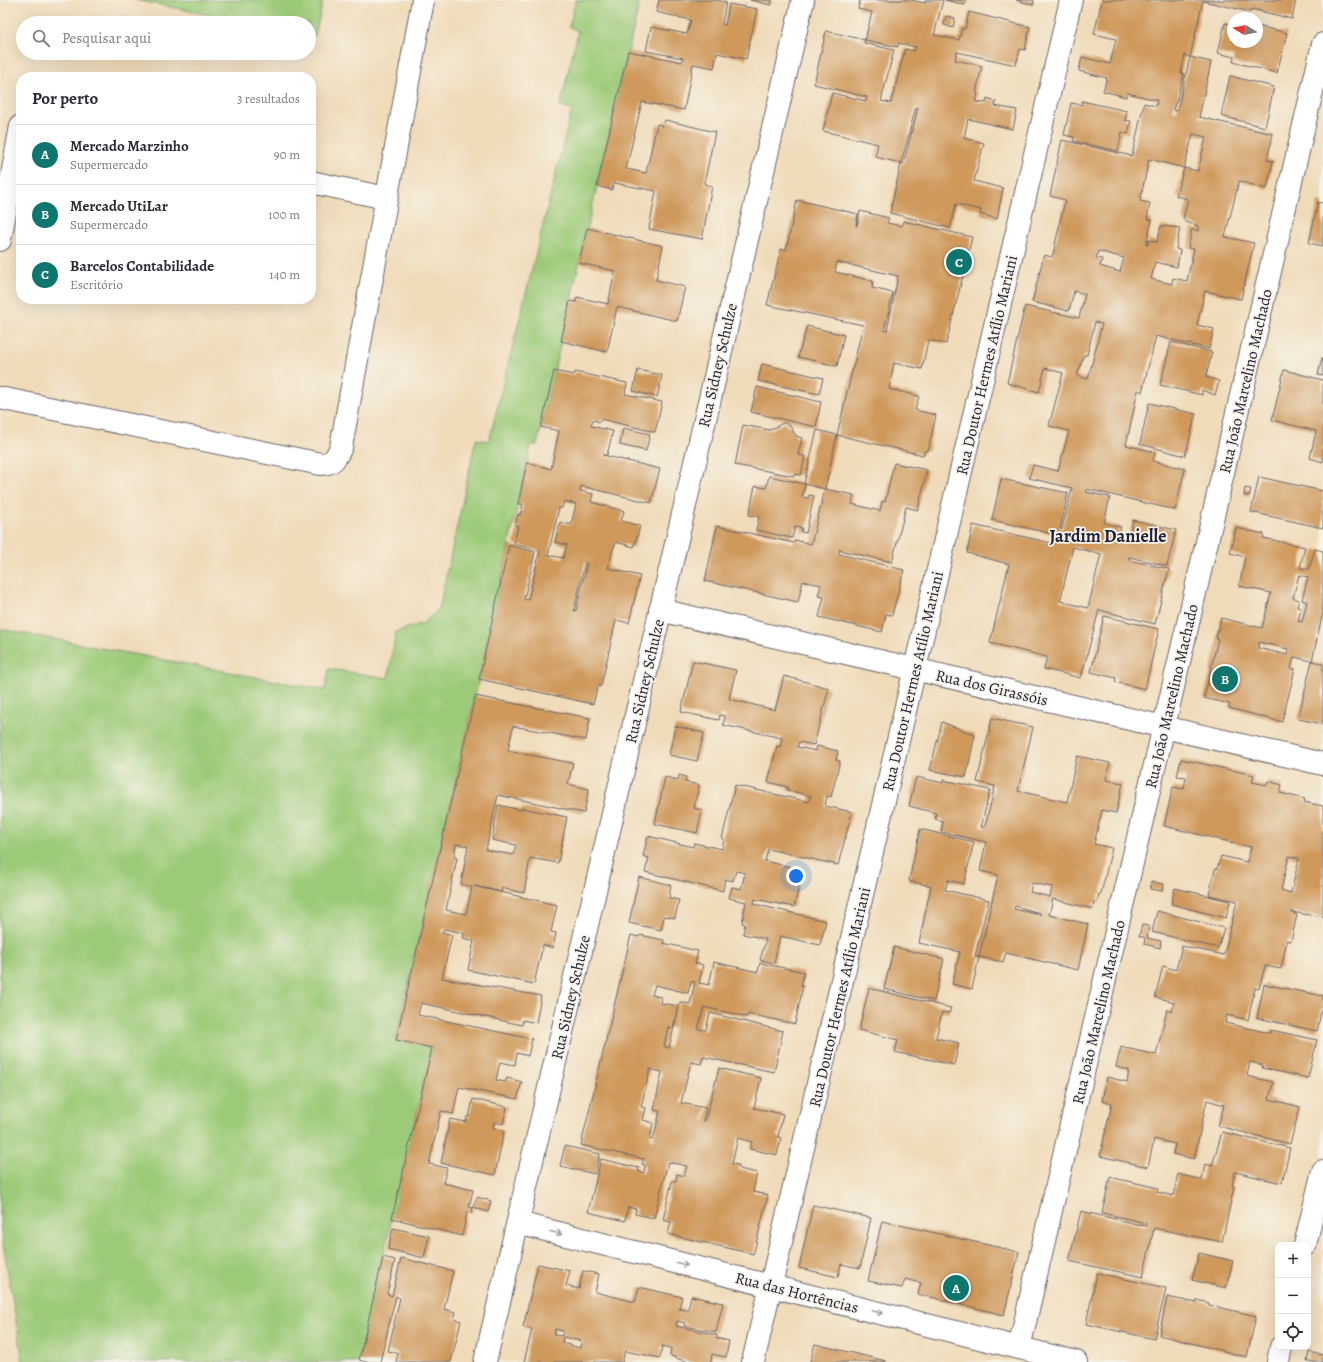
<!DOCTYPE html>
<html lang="pt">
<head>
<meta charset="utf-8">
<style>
  body { margin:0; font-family:Alegreya,serif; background:#f2f2f3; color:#2b2b33 }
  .controls { position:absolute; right:12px; bottom:12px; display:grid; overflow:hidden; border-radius:8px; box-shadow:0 4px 16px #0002 }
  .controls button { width:36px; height:36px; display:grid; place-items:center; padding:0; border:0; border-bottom:1px solid #e1e1e2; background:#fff; color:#2b2b33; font:20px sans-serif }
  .compass { position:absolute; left:1227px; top:12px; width:36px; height:36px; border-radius:50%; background:#fff; box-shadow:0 4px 16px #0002; rotate:280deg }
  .you { position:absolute; left:796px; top:876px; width:14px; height:14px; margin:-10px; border:3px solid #fff; border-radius:50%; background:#1a73e8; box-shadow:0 0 0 6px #1a73e833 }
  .badge { display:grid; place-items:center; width:26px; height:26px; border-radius:50%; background:#0f766e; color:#fff; font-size:13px; font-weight:700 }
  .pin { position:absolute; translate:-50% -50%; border:2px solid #fff; box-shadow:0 1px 4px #0006 }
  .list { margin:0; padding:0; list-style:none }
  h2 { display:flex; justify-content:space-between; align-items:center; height:52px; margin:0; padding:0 16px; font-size:17px }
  h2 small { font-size:13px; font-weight:400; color:#7c7c81 }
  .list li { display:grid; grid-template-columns:26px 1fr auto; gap:12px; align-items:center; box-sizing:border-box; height:60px; padding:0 16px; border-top:1px solid #e1e1e2 }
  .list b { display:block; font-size:15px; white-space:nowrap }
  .list p { margin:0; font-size:13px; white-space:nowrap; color:#7c7c81 }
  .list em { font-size:13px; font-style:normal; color:#7c7c81 }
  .icon { flex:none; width:22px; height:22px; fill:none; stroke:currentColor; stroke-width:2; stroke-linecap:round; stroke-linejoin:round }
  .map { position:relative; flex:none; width:1323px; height:1362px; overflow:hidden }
  .search { position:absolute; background:#fff; box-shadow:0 4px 16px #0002; left:16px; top:16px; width:300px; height:44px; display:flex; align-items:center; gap:10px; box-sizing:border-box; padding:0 14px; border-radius:22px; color:#7c7c81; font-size:15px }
  .panel { position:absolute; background:#fff; box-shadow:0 4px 16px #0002; left:16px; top:72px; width:300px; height:232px; border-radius:16px }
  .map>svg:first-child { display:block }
  .green { fill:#9dca78; stroke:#60765a }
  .building { fill:#cf995c; fill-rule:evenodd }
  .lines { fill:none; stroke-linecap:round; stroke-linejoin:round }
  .minor-casing { stroke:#6a6367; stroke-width:24 }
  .minor { stroke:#fff; stroke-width:22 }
  .oneway { stroke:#9c9ca7 }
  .labels { text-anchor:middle; stroke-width:3.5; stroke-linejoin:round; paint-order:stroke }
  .street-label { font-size:16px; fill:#22223b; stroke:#f7f3e8 }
  .quarter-label { font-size:18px; font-weight:bold; fill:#22223b; stroke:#f7f3e8 }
</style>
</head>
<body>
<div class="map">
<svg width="1323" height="1362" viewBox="0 0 1323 1362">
  <rect width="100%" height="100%" fill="#f7f3e8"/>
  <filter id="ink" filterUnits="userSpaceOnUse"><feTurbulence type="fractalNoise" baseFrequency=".025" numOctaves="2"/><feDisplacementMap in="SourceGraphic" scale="8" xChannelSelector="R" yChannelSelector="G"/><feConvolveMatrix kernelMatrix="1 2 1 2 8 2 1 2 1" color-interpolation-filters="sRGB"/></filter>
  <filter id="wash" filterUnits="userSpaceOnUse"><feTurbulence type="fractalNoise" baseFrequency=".012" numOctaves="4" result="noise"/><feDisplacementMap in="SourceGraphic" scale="16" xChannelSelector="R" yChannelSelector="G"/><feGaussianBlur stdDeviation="0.9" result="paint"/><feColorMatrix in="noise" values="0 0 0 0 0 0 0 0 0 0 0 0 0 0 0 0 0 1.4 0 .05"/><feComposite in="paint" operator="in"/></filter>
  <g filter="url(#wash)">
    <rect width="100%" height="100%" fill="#f0dbb9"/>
    <path class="green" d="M136,0h187l-8,36 -6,-1v-12h-60z
      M576,0h64l-103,445h-6l-52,234 -83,360 36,9 -73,312 -1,2h-335l-23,-137v-596l325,61 4,-21 59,9 8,-46 27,-9 16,-14 37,-170 13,2 83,-332 -12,-3 18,-75 -9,-4z"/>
    <g id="blocks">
      <path class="building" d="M659,0h57l10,2 -4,22 3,1 4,-21 28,5 -11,50 -29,-6 -3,15 -21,-4 -9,46 -42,-8 -16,67 20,4 11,-49 6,2 2,-6 50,12 -11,52 8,2 -10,53 -53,-10 7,-38 -42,-8 -2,7 -15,-4 31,-135 54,11 1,-4 -37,-7 5,-24 36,7 4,-14 -35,-8z
        M750,0h22l-1,5z
        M860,0h51l14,3 1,-3h17l-9,35 25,5 3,-12 3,1 4,-17 61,15 -5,23 -5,-1 -4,16 -59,-13 -2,8 27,6 -6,26 2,1 -2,9 10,1 1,-5 9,3 -1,5 22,4 -4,19 -45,-10 -4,19 20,5 -10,38 29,7 -6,31 -17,-5 1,-4 -25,-6 -6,24 -60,-15 11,-50 2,1 15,-56 -2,-1 -15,56 -26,-6 3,-13 -55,-13 9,-38 34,8 1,-4 -53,-13 12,-53 39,9 -1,3 30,7 -13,51 10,2 14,-54 9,2 2,-4 -18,-4v4l-33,-7 7,-28 -14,-3z
        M945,0h21l-1,5z
        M1016,0h18l-1,5z
        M1102,0h194l-4,19 -40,-10 -1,3 -48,-11 -13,56 -5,-2 -4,18 3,1 -8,29h-1l-2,7 4,1 13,-54 21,5 -12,55 74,17 -6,26 6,1 -6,28 -28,-8 -14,56 29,6 -13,56 -36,-8 -8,34 17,4 -5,20 -53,-13 -14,56 -4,-2 -12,55 29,7 -2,9 32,8 -10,41 -88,-21 -1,3 24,5 -6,26 17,4 -2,7 10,2 4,-16 43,10 -9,36 -38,-9 -1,3 41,9 -14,55 -56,-14 -18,68 -37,-9 3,-12 -57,-14 19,-79 -42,-11 6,-28 78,18 2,-9 -61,-14 9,-41 67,14 -8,36h2l10,-41 -43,-10 4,-13 25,6 11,-40 -20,-5 14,-53 -18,-5 -6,24 -32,-9 18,-77 54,12 6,-24 -11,-3 -5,20 -37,-9 12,-47 8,2 1,-3 12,-54 -15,-4 12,-56 70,16 12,-53 12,3 1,-6 -30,-7 -1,4 -23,-6 4,-13 -28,-7 3,-14 28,7 6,-25 -22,-5zM1193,134l13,3 -8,34 -14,-3zM1149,159l35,9 -8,28 12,3 -5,20 2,1v2l13,4v5l-6,-2 -4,19 6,1 -7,32 -14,-3 -1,6 -21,-5 4,-17 22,5 3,-17 -4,-1 4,-21 -19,-2 -4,16 -8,-2 -1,5h-2l6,-25 -5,-1 3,-16 -10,-2zM1098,251l26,7 -4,14 -20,-6 2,-7 -6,-1zM1095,322l7,2 -14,55 -11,-3 7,-21h3zM1073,547l28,7 -13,54 -28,-7z
        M946,16l9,2 -2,10 -9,-3z
        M1225,23l8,2v17h24v-16l30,7 -10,40 -44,-11 1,-5 -16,-4z
        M1230,76l44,11 -9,40 -44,-11z
        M1082,101l45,10 -2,9 6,1 -3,13 -6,-2 -4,19 -45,-10 1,-4 -10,-2 7,-32 11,2z
        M797,200l61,14 -2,12h1l3,-15 29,7 -2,5 15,3 1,-5 69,16 -3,13 -3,1 -4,13 3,3 -19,77 -18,-4 -6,29 -28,-6 -5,26 30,7 -4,14 21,5 -8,36 -3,-1 -2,5 -86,-20 26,-110 -96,-20 14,-56 5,1zM837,262l61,14 -11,55 -3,-1 9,-37 -21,-5 1,-7 -38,-9z
        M1318,202l5,1v43l-14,-3z
        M587,228l76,18 -7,34 29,7 -8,34 -60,-14 -10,45 -46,-11 9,-40 6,1 1,-5 31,7 7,-33 -36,-8z
        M807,326l37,9 -7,31 -39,-9z
        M1171,342l41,10 -6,25 13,4 -4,14 -13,-5v5l-42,-10z
        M1322,358h1v18l-5,-1z
        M762,364l61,14 -4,16 -61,-13z
        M638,370l24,5 -5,22 -24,-6z
        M1284,370l39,10v82l-13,-4 6,-27 -44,-11z
        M554,371l20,4 1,-3 52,11 -2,11 37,8 -7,30 -54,-13 -1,3 -7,-2 -2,6 22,5 -6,24h-4l57,14 -9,34 -70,-17 -1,5 13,3 -2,8 33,9 -3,10 19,5 -6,21 -18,-5 -3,7 -5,19 32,8 -11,47 -13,-3 -15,66h-3l-5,18 -114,-25 30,-134 26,7 -11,47 4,1 12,-49 -26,-7 4,-18 -3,-1 3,-11 2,1 3,-11h-5l9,-42 24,7 8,-38 -18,-4zM564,501l12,3 -5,21 -11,-3 -5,20 12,3 -4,13 -15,-3 11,-47h3zM585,563l2,1 -11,47h-2z
        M757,387l64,15 -5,25 -65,-15z
        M1149,403l47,11 -11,42 -45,-12z
        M783,423h2l5,3 6,10 6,2 -4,17 7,1 -4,19 -7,-1v2l-59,-11 8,-40 27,5z
        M623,428l27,6 -4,17 -26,-6z
        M817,430l20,5 -12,54 -21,-5z
        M894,463l33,7 -9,40 -12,-3 -14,55 -53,-12v4l65,16 -12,45 -6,-1 -4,18 -63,-15 5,-20 -6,-1 3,-11 -18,-4 -5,21 -93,-21 12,-55 77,17 1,-3 16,4 14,-55 29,6 -2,9 28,7 2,-10 3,1z
        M769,476l36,8 -3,13 6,1 1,-3 5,1 -8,37 -5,-1 1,-4 -7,-1 -3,11 -36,-8 3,-13 -10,-2 6,-29 11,2z
        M1259,477l64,14v37l-72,-16z
        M1245,488l6,1 -2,7 -5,-1z
        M1236,528l28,6 -1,4 42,9 -5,21 9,1 6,-20 8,2v61l-11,49 -18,-4 -3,11 4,1 -13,53 -53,-14 1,-4 -26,-6 14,-59 -2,-1 5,-20 41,10 9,-35 -32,-7 6,-29 -15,-4zM1299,575l9,2 -6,23 5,2 -5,20 -4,-1 3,-13 -4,-1 2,-7 -6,-2zM1259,642l29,7 -1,6 -29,-7z
        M1104,616l55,13 -14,60 -30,-7 1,-4 -25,-6z
        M693,661l43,9 -7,29 46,11 9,-34 45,12 -15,57 -15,-3 -2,5 19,4 1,-5 21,5 -2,9 4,1 -9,36 -4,-1 -2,10 27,6 -14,53 -70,-16 -3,12 38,9 -9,37 -39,-8 -1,5 72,17 -6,24 -40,-9 -6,27 -14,-3 6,-21 -23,-5 2,-10 -3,-1 4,-21 -17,-4 3,-11 9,2 4,-16 -9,-2 -3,10 -8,-2 -2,12 -78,-19 4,-14 -6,-2 5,-20 45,11 1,-4 28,6 2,-10h-2l13,-54 74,17 2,-6 -24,-6 1,-3 -20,-5 9,-36 3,1 2,-9 -59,-13 2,-9 -5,-1 -1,5 -38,-8z
        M1312,661l11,3v60l-25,-5z
        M475,696l115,22 -4,22 -73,-14 -5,25 65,12 -5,21 21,5 -5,24 -86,-18 -12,55 27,5 3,-10 -24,-5 6,-35 24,5v-2l45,9 -9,46 -28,-5 -6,35 -22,-5 -1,4 -27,-6 83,19 -6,27 5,1 -3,15 -10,-3 -9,39 -66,-14 6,-29 -11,-3 1,-5 -20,-4 -2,3 10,3 -10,43 99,18 -5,27 -13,-3 -1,5 -101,-22 -3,12 114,24 -4,17 -11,-3 -2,12 -15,-3 -4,18 9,2 2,-4 15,4 -5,17 -58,-12 -6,27 -12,-3 -12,53 18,4 -4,15 30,7 -4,17 4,1 -1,5 -5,-1 -5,24 -70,-18 40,-170 -36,-8zM456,844l12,2 -7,38 11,3 -6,27 -20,-4 11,-52 -3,-1z
        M992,718l41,9 -15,64 49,11 10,-46 33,7 -4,17 17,3 -7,30 -14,-3 -8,34 18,4 -11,46h-2l-2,9 -3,-1 -1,7 -40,-10 -4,16 39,9 -10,46 -72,-17 -3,9 -24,-5 19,-82 -18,-4 6,-29 -45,-10 2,-11 -8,-2 1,-6 -27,-7 7,-29 27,6v-3l47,10 -9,37h4l10,-41 -18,-4zM1032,883l20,4 -2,10 -20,-5zM1015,906l25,7v2l-26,-6z
        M942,722l33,13 -9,42 -36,-7z
        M675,726l29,7 -7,28 -28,-6z
        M1181,759l73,16 -2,7 15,3 1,-4 14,4 -2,8 25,6 -1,3 19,4v111l-32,-5 6,3 -6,26 -4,-1 -6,29 -16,-3 -6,23 -4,-1 -7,32 -21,-5 -2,8 45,10 1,-3 46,10 -9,38 -46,-10 1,-3 -13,-3 -3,14 26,6 -4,17 31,8 -10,37 -72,-18 6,-21 -17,-5 -13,59 -21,-5 2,-10 -21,-5 -6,28 -48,-11 12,-53 -10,-2 5,-24 20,5 2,-12 -13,-3 5,-20 35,8 11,-45 5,2 2,-10 -19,-5 8,-31 13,4 6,-24 42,9 13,-54 -28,-6 6,-26h2l4,-13 26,6 4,-15 -87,-21 9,-39 11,2 2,-12 -9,-1zM1289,856l10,2 -8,35 -10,-3z
        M679,775l7,2 -1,5 14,3 -5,23 8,2 -5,23 -42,-9 10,-47 13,3z
        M920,829l54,13 -10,42 -16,-4 -3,10 44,10 -14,56 4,1 -7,32 -20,-5 8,-32 -41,-9 12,-57 -22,-5z
        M639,877l32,8 -2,13 10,2 -4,18 -11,-2 -3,14 -32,-7z
        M1151,882l13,2 -2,7 -12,-2z
        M1175,888l55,13 -4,17 -55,-14z
        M1157,911l67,17 -6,20 -66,-16z
        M1142,925l7,1 -2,12 14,3 -1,7 -16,-4 1,-6 -6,-2z
        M631,935l8,2 1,-2 24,5 -1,3 35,8 -3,12 8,2 -4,18 10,2 5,-23 44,10 2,-9 44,9 -3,14h2l-8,38 -47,-10 -1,3 -43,-10 -6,22 8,1 4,-17 73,18 -9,41 -71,-15 -2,7 -10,-2 -10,41 25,5 -3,13h2l14,-53 42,10 -7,30 29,6 -5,23 3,1 -4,17 -27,-6 2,-7 -14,-4 -6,26 7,1v4l18,4 -4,19 15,3 -14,57 -1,2 -85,-20 3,-12 -8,-2 9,-39h4l1,-7 7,2 3,-10 -19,-4 -14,56 -19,-4 1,-5 -8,-2 -3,14 -37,-9 13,-53 38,9 -1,3 6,2 1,-8 -3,-1 2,-5 -63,-14zM691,981l4,1 -5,22 -10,-2 -11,46 -5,-2 4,-19 5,1 5,-22 -18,-3 1,-6 -9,-2 3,-10 33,8zM650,1069l12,3 -8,38 6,1 -7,29 -3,-1 3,-16 -10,-3 3,-12 -5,-1z
        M894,947l50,12 -10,42 -50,-12z
        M1264,984l59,12v7l-6,28 -60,-13z
        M869,988l82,20 -2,5 -7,-1 -6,26 23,5 -5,22 -59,-13 3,-12 -39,-10z
        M473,1099l34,8 -4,17 -9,-2 -1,6 11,3 -9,44 -54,-12 9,-44 16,3 1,-6 2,1z
        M1222,1132l68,16 -8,35 -47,-11 -3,14 2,1 -12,55 -68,-14 -11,49 -74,-16 12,-50 64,15 1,-3 -44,-10 8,-36 48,11 -1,4 16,4 5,-22 24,6 3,-16 7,2z
        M565,1146l35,8 -5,20 -35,-8z
        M477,1197l14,4 -3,11 -15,-5z
        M813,1205l58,13 -11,50 -19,-4 -3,13 -39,-9z
        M882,1221l137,31 -15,63 -86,-21 3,-11 -16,-4 -3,9 -34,-7z
        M393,1228l36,8 -5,22 -36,-9z
        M1199,1253l34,8 -7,27 -34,-8z
        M383,1257l12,3 -8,34 5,2 9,-38 52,13 -9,38 12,3 -2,7 7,2 -10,41h-55l2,-9 -10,-2 12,-53 -4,-2 -16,66h-14l-7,-2z
        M538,1264l32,7 -4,15 13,3 4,-18 16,3 -4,18 40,10 4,-15 43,10 -3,12 9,1 3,-14 32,7 -7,29 -32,-6 1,-3 -8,-2 -1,5 41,9 -1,3 13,3 -3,16 -14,-3 -1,8h-21l-16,-4 1,-1 -5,-1 1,-8 -9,-2 -2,12 -35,-7 -3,11h-98l8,-33 -9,-2zM555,1329l8,2 -1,5 -8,-1zM563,1337l18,4 -1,7 -18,-5z
        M1097,1273l69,15 -12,51 -68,-15z
        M1167,1297l30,6v-3l12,3v2l47,11 -9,41 -88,-22z
        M815,1344l71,17v1h-76z
        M1309,1352l14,3v7h-16z"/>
    </g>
  </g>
  <g filter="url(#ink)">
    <use href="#blocks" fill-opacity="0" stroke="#6a6367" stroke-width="1"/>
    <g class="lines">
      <defs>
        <path id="minor" d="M311,182l75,16
          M0,240l21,-114
          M0,398l321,66c12,0 15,-6 20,-17l82,-447
          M660,610l663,154
          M518,1223l558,139
          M1305,1245l18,-74
          M1019,1348l304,-1304
          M485,1362l318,-1362
          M753,1362l318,-1362
          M1278,1362l3,-15"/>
      </defs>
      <use href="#minor" class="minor-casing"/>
      <use href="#minor" class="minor"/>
    </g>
    <defs><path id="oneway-shaft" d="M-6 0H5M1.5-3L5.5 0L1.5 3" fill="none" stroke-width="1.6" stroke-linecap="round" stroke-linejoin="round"/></defs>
    <g class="oneway">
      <use href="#oneway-shaft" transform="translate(556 1233) rotate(14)"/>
      <use href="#oneway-shaft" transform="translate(682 1264) rotate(14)"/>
      <use href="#oneway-shaft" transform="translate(877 1312) rotate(14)"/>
    </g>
  </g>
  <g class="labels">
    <g class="street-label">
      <text transform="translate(717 365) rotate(-77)" y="6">Rua Sidney Schulze</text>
      <text transform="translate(986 365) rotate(-77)" y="6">Rua Doutor Hermes Atílio Mariani</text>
      <text transform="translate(1245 381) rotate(-77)" y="6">Rua João Marcelino Machado</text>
      <text transform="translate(644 681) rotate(-77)" y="6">Rua Sidney Schulze</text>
      <text transform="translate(912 681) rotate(-77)" y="6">Rua Doutor Hermes Atílio Mariani</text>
      <text transform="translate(992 687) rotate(13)" y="6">Rua dos Girassóis</text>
      <text transform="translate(1171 696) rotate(-77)" y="6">Rua João Marcelino Machado</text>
      <text transform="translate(570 997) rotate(-77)" y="6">Rua Sidney Schulze</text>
      <text transform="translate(839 997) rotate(-77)" y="6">Rua Doutor Hermes Atílio Mariani</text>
      <text transform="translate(1098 1012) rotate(-77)" y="6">Rua João Marcelino Machado</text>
      <text transform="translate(797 1292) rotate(14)" y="6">Rua das Hortências</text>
    </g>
    <g class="quarter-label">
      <text x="1108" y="542">Jardim Danielle</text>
    </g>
  </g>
</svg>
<div class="controls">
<button>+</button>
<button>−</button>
<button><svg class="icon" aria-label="locate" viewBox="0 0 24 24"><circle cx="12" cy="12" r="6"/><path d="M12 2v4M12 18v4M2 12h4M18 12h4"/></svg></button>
</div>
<svg class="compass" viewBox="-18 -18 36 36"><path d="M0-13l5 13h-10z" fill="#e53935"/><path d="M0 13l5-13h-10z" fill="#7c7c81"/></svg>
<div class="you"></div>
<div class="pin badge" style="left:956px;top:1288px">A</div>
<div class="pin badge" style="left:1225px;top:679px">B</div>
<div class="pin badge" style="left:959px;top:262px">C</div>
<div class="search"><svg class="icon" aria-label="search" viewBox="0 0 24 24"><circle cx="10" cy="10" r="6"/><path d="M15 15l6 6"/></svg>Pesquisar aqui</div>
<section class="panel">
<h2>Por perto<small>3 resultados</small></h2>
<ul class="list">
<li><span class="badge">A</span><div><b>Mercado Marzinho</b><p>Supermercado</p></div><em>90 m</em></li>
<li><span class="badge">B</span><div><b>Mercado UtiLar</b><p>Supermercado</p></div><em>100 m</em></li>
<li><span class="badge">C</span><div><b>Barcelos Contabilidade</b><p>Escritório</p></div><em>140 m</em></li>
</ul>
</section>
</div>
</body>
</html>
